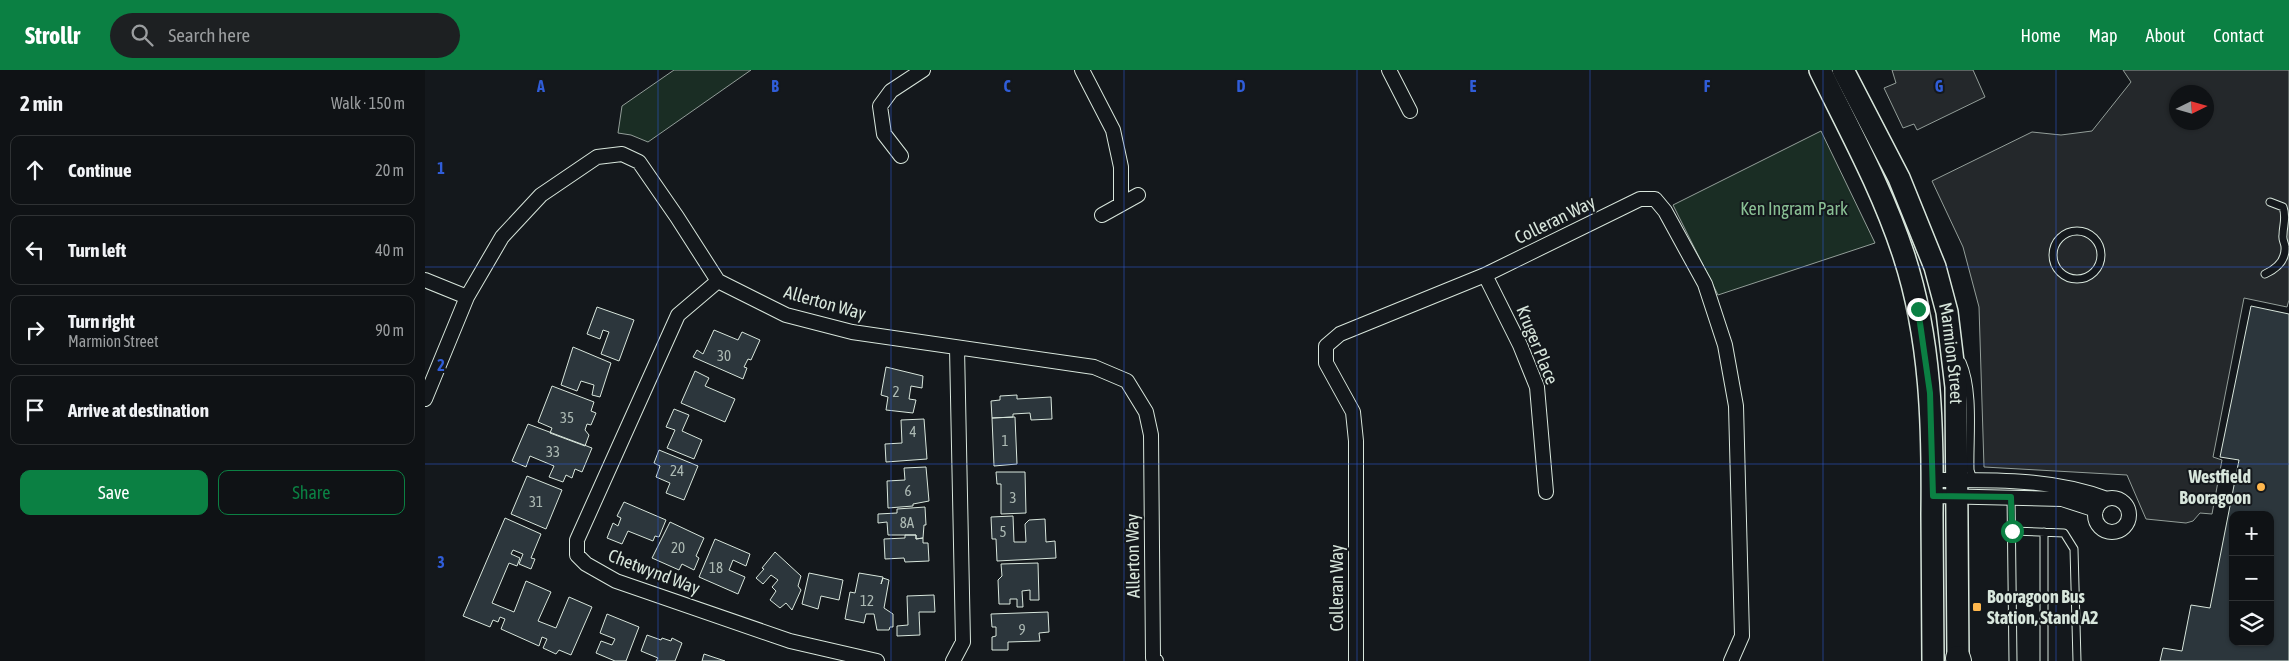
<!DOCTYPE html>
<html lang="en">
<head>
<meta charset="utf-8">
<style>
  body { margin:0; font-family:"Asap Condensed",sans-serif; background:#1d2022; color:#f1f3f6 }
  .controls { position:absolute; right:15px; bottom:15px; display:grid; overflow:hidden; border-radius:10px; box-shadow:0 1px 4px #0004 }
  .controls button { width:45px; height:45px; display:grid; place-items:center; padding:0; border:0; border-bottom:1px solid #2f3234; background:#0f1215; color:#f1f3f6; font:25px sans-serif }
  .compass { position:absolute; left:1744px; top:15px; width:45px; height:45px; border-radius:50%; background:#0f1215; box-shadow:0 1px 4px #0004; rotate:85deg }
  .stop { position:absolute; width:15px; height:15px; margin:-11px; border:4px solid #0b8043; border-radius:50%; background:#fff }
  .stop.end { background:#0b8043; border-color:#fff; box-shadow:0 1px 5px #0008 }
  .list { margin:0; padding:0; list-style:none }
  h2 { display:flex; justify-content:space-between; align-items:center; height:65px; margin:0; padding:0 20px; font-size:21px }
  h2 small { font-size:16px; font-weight:400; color:#9b9ea0 }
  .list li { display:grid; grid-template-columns:32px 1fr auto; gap:15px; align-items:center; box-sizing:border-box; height:70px; margin:0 10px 10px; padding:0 10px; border:1px solid #2f3234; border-radius:10px }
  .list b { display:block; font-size:19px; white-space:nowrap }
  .list p { margin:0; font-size:16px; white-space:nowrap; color:#9b9ea0 }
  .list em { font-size:16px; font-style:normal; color:#9b9ea0 }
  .actions { display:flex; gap:10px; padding:15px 20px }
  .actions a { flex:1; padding:11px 0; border:1px solid #0b8043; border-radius:10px; text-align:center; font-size:18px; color:#0b8043 }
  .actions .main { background:#0b8043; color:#fff }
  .icon { flex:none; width:28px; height:28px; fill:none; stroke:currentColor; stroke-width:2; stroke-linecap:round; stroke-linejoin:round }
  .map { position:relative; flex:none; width:1864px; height:591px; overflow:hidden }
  header { display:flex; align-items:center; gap:30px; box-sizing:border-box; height:70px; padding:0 25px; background:#0b8043; color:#fff }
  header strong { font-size:24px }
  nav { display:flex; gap:28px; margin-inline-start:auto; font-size:18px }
  .search { width:350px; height:45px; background:#1d2022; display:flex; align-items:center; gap:12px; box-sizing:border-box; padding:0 18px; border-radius:28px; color:#9b9ea0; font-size:19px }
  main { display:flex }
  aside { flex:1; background:#0f1215 }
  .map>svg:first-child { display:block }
  .green { fill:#1a2d24; stroke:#939e99 }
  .parking { fill:#24282b; stroke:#939e99; fill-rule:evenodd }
  .building { fill:#2c363c; stroke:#d8e6dc; fill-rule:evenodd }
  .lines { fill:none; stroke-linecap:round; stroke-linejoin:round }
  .lane-casing { stroke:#d8e6dc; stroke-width:9 }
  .street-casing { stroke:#d8e6dc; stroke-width:16 }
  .primary-casing { stroke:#d8e6dc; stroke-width:24 }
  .highway-casing { stroke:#d8e6dc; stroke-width:26 }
  .lane { stroke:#14181c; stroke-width:7 }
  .street { stroke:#14181c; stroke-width:14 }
  .primary { stroke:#14181c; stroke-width:21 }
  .highway { stroke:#14181c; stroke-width:24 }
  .route { stroke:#0b8043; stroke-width:6 }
  .grid { fill:none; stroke:#305dd8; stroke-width:1; stroke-opacity:0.55 }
  .poi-dot { fill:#ffb74d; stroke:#14181c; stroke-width:2 }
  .labels { text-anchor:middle; stroke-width:4; stroke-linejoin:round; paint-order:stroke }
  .number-label { font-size:15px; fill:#adbab4 }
  .park-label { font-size:18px; fill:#8ac095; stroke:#14181c }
  .street-label { font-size:18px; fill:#d8e6dc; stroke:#14181c }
  .poi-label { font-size:18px; font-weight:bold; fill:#d8e6dc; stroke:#14181c; text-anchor:end }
  .grid-label { font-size:16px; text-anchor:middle; font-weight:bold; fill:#305dd8; stroke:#14181c; stroke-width:4; stroke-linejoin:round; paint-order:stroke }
</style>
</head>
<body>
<header>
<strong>Strollr</strong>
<div class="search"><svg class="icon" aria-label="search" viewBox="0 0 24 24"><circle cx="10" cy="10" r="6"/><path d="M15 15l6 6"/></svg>Search here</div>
<nav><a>Home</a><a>Map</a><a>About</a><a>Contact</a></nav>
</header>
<main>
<aside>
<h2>2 min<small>Walk · 150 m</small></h2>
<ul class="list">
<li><svg class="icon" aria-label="ahead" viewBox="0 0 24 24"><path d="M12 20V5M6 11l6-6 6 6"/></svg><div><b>Continue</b></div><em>20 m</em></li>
<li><svg class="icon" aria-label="left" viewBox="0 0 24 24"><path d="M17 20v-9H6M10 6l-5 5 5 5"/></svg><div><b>Turn left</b></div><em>40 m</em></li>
<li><svg class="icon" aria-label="right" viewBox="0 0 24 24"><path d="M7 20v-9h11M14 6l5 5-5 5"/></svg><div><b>Turn right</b><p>Marmion Street</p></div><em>90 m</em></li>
<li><svg class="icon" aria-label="arrive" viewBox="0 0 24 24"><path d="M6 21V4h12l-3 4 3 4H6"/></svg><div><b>Arrive at destination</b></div></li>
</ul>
<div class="actions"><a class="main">Save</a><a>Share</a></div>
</aside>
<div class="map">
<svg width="1864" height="591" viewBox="0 0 1864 591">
  <rect width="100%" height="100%" fill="#14181c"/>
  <path class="green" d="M249,0h77l-103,72 -17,-7 -13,-2 4,-27z
    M1396,61l54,112 -157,52 -45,-90z"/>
  <path class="parking" d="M1467,0h81l12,27 -68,33 -3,-6 -11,4 -19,-40 12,-5z
    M1698,0h166v230l-2,7 -43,-9 -31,159 9,3 -10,54 -12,-1 -7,8 -7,2 -40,-4 -19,-44 -143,-8 -5,-160 -16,-60 -31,-66 100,-49 29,3 31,-4 39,-49zM1752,22h30v30h-30z"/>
  <path class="building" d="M1826,236l38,8v347h-129l3,-13 19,3 9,-46 19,3 29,-148 -19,-3zM1808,445h37v127h-37z
    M172,237l37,13 -15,41 -18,-7 8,-22 -6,-2 -3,9 -13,-5z
    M289,260l24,10 4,-8 18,8 -9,20 -3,-1 -4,8 3,1 -4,11 -50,-22 4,-7 6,4z
    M148,277l38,16 -11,34 -8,-2 2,-10 -13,-4 -4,10 -16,-6z
    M461,297l37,9 -1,12 -11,-2 -2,13 7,1 -3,13 -27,-3 2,-13 -7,-2z
    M270,301l14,7 -4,8 30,13 -10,23 -44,-19z
    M127,316l42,16 -3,9 5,2 -5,12 -4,-1 -2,6 4,5 -4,11 -35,-13 2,-5 -14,-6z
    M592,325v4l34,-2 1,22 -21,1 -1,-7 -17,1v3l-21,1 -1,-17 9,-1v-4z
    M249,339l15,6 -7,16 20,9 -8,19 -27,-11 8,-18 -9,-3z
    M590,347l2,47 -23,2 -2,-48z
    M499,349l3,40 -41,3 -1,-18 17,-1 -1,-23z
    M103,354l64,24 -10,24 -7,-3 -3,9 -6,-3 -3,7 -14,-5 5,-11 -24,-10 -4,11 -14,-6z
    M234,380l39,16 -14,34 -18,-7 4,-10 -14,-6 4,-11 -6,-3z
    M501,397l3,34 -16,3v2l-25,2 -1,-27 18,-1 -1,-12z
    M571,402h29l1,41 -25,1v-30h-4z
    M102,406l35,14 -16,39 -35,-15z
    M199,432l42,18 -7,17 -4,-1 -2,5 -25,-10 -6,13 -15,-6 6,-15 5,3 3,-8 -4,-2z
    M500,437l1,18h-2l-1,13 -7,1v-4h-28l-1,-13 -9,1v-9l19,-1v-4z
    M588,446l1,26h12l-1,-18 4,-4 16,-1 1,23 9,-1 1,17 -59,3 -1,-22h-4l-1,-22z
    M80,448l36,16 -10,24 4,1 -4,10 -12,-5 4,-10 -10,-4 -2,4 9,4 -3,8 -8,-3 -17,40 22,9 12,-31 25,11 -13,29 18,7 13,-31 23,10 -21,48 -12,-5 -3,4 -13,-6 4,-9 -5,-2 -3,9 -38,-17 4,-10 -5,-2 -2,5 -5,-2 -3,7 -27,-11z
    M245,452l34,16 -8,18 3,2 -5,12 -12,-6 -3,6 -27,-12z
    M480,465h11v4l7,-1v5h5l1,18 -24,1 -1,-4 -19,1 -1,-20 21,-1z
    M290,469l35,15 -4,12 -13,-6 -4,10 16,7 -7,17 -39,-17z
    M350,482l26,24 -3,10 3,4 -9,20 -6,-7 -6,5 -10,-8 6,-9 -4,-4 6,-7 -7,-5 -8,9 -7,-6 8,-9 -2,-1z
    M613,493l1,37h-9v-10l-8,1 1,16h-6v-8h-7v5h-11l-1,-24 4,-4 -1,-12z
    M384,503l34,7 -4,20 -18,-4 -3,13 -16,-5z
    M434,503l24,4 -2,7 2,-6 6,2 -5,28 9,6v13h-3l-1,3h-12l-3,-16h-8l-2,9 -19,-4 5,-27 5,1z
    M509,525l1,17h-16l1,23 -23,1v-10l11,-1 -1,-29z
    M623,542l1,20 -10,1 1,8 -32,1v8h-16v-13l4,-1v-9h-4l-1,-13z
    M182,544l32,13 -13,34h-11l-19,-8 5,-12 11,4 3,-6 -15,-6z
    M222,565l14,5 1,-2 9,3 1,-3 10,5 -7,18h-19l2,-3 -17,-7z
    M279,584l21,7h-23z"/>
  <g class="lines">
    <defs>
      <path id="lane" d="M1628 185a24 24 0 1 1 48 0a24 24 0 1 1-48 0Z
        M1840,204c11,-5 21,-13 20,-27 0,-4 -3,-7 -2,-12 0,-10 4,-17 0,-28l-13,-5
        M1537,292c13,30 7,76 8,108l3,10
        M1586,427l2,164
        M1587,461l52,2 10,16 3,112
        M1619,591v-129"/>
      <path id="street" d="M657,0l31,60 8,37v37
        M964,0l21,41
        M476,86l-17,-22 -4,-28 11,-15 32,-21
        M677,145l36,-20
        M1060,205l35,70 17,42 9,105
        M0,210l42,17
        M293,211l-40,34 -101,225v15l9,9 30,17 174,60 87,20
        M0,329l42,-102 35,-60 39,-42 56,-38 25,-3 17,8 38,55 41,64 68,34 66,17 242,35 33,14 19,31 5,23 2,223 3,3
        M1508,410c59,0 118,-2 174,19
        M1509,426l128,3 34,11
        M1670 445a17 17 0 1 1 34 0a17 17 0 1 1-34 0Z
        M528,591l10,-19 -6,-294
        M931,591v-220l-3,-29 -27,-49v-17l14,-12 145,-59 155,-76h15l10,12 40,73 20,61 11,61 6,230 -11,25"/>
      <g id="primary">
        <path d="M1395,0c30,61 63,121 84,186 27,83 29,171 28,258 0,49 1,98 1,147"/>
        <path id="s1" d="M1418,0l56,108 36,89 12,45 9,75 2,274"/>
      </g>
      <path id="highway" d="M1533,588l1,3"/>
    </defs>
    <use href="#lane" class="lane-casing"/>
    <use href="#street" class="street-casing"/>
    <use href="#primary" class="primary-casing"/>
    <use href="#highway" class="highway-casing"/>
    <use href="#lane" class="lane"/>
    <use href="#street" class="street"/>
    <use href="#primary" class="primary"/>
    <use href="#highway" class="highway"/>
  </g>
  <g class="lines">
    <path class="route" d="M1493,239l12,84 3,103 78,1 1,34"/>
  </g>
  <path class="grid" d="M233,0v591M466,0v591M699,0v591M932,0v591M1165,0v591M1398,0v591M1631,0v591M0,197h1864M0,394h1864"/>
  <g class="poi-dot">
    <circle cx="1836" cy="417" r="5"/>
    <rect x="1547" y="532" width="10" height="10" rx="2.5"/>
  </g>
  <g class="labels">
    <g class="number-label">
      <text x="299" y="291">30</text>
      <text x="471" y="327">2</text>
      <text x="142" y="353">35</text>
      <text x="488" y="367">4</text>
      <text x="580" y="376">1</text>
      <text x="128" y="387">33</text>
      <text x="252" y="406">24</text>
      <text x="483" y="426">6</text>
      <text x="588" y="433">3</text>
      <text x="111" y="437">31</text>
      <text x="482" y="458">8A</text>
      <text x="578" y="467">5</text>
      <text x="253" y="483">20</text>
      <text x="291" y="503">18</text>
      <text x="442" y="536">12</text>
      <text x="597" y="565">9</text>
    </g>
    <g class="park-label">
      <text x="1369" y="145">Ken Ingram Park</text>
    </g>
    <g class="street-label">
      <text transform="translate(1130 150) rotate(-26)" y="6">Colleran Way</text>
      <text transform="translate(400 233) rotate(16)" y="6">Allerton Way</text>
      <text transform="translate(1112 275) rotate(68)" y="6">Kruger Place</text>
      <text dy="6" stroke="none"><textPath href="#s1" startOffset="306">Marmion Street</textPath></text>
      <text transform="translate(708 486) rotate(-91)" y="6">Allerton Way</text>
      <text transform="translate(229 502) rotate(21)" y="6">Chetwynd Way</text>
      <text transform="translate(912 518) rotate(-90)" y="6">Colleran Way</text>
    </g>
    <g class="poi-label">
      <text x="1826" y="413">Westfield<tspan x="1826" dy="21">Booragoon</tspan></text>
      <text x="1562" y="533" text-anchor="start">Booragoon Bus<tspan x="1562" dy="21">Station, Stand A2</tspan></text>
    </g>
  </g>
  <g class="grid-label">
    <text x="116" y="22">A</text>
    <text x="350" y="22">B</text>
    <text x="582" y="22">C</text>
    <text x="816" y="22">D</text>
    <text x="1048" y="22">E</text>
    <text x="1282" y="22">F</text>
    <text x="1514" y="22">G</text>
    <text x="16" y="104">1</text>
    <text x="16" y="301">2</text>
    <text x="16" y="498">3</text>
  </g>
</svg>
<div class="controls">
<button>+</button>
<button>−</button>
<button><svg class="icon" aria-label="layers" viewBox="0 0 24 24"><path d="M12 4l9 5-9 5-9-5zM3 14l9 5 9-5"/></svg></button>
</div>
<svg class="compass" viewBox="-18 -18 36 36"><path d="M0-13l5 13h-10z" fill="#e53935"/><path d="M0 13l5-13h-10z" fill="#9b9ea0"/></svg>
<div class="stop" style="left:1587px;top:461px"></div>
<div class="stop end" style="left:1493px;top:239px"></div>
</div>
</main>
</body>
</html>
